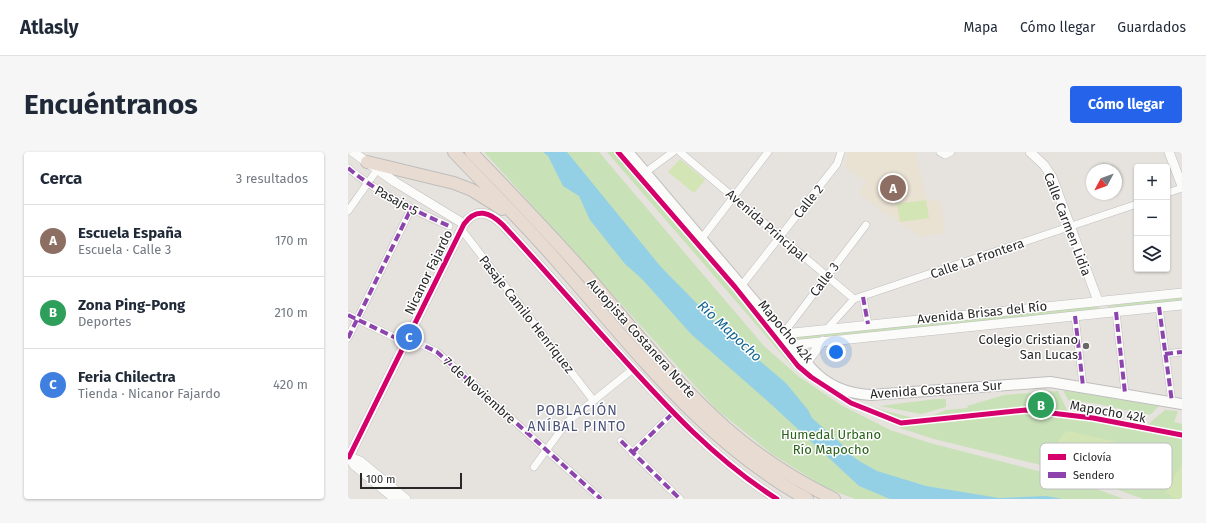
<!DOCTYPE html>
<html lang="es">
<head>
<meta charset="utf-8">
<style>
  body { margin:0; font-family:"Fira Sans",sans-serif; background:#f6f6f7; color:#1f2937 }
  .controls { position:absolute; right:12px; top:12px; display:grid; overflow:hidden; border-radius:4px; box-shadow:0 1px 3px #0004 }
  .controls button { width:36px; height:36px; display:grid; place-items:center; padding:0; border:0; border-bottom:1px solid #e0e1e3; background:#fff; color:#1f2937; font:20px sans-serif }
  .compass { position:absolute; left:738px; top:12px; width:36px; height:36px; border-radius:50%; background:#fff; box-shadow:0 1px 3px #0004; rotate:229deg }
  .scale { position:absolute; left:12px; bottom:10px; width:102px; box-sizing:border-box; padding-left:4px; border:2px solid #282828; border-top:0; font-size:11px; line-height:14px; white-space:nowrap; color:#282828; -webkit-text-stroke:3px #fff; paint-order:stroke }
  .you { position:absolute; left:488px; top:200px; width:14px; height:14px; margin:-10px; border:3px solid #fff; border-radius:50%; background:#1a73e8; box-shadow:0 0 0 6px #1a73e833 }
  .badge { display:grid; place-items:center; width:26px; height:26px; border-radius:50%; background:#2563eb; color:#fff; font-size:13px; font-weight:700 }
  .pin { position:absolute; translate:-50% -50%; border:2px solid #fff; box-shadow:0 1px 4px #0006 }
  .list { margin:0; padding:0; list-style:none }
  h2 { display:flex; justify-content:space-between; align-items:center; height:52px; margin:0; padding:0 16px; font-size:17px }
  h2 small { font-size:13px; font-weight:400; color:#747a83 }
  .list li { display:grid; grid-template-columns:26px 1fr auto; gap:12px; align-items:center; box-sizing:border-box; height:72px; padding:0 16px; border-top:1px solid #e0e1e3 }
  .list b { display:block; font-size:15px; white-space:nowrap }
  .list p { margin:0; font-size:13px; white-space:nowrap; color:#747a83 }
  .list em { font-size:13px; font-style:normal; color:#747a83 }
  .icon { flex:none; width:22px; height:22px; fill:none; stroke:currentColor; stroke-width:2; stroke-linecap:round; stroke-linejoin:round }
  .map { position:relative; flex:none; width:834px; height:347px; overflow:hidden; border-radius:4px }
  header { display:flex; align-items:center; gap:24px; box-sizing:border-box; height:56px; padding:0 20px; background:#fff; border-bottom:1px solid #e0e1e3 }
  header strong { font-size:19px }
  nav { display:flex; gap:22px; margin-inline-start:auto; font-size:14px }
  .intro { display:flex; align-items:center; justify-content:space-between; box-sizing:border-box; height:96px; padding:0 24px }
  h1 { margin:0; font-size:28px }
  .button { padding:10px 18px; border-radius:4px; background:#2563eb; color:#fff; font-size:14px; font-weight:700 }
  main { display:flex; gap:24px; padding:0 24px }
  aside { flex:1; background:#fff; border-radius:4px; box-shadow:0 1px 3px #0004 }
  .map>svg:first-child { display:block }
  .education { fill:#e9e1d2 }
  .green { fill:#c8e1b7 }
  .pitch { fill:#d3e5b5 }
  .water { fill:#93d0e6 }
  .lines { fill:none; stroke-linecap:round; stroke-linejoin:round }
  .minor-casing { stroke:#c0bebf; stroke-width:8 }
  .tertiary-casing { stroke:#c0bebf; stroke-width:10 }
  .secondary-casing { stroke:#c0bebf; stroke-width:12 }
  .motorway-casing { stroke:#bfbdbc; stroke-width:14 }
  .minor { stroke:#fbfbfa; stroke-width:7 }
  .tertiary { stroke:#fbfbfa; stroke-width:9 }
  .secondary { stroke:#fbfbfa; stroke-width:10 }
  .motorway { stroke:#e8dcd2; stroke-width:12 }
  .quiet { stroke:#8e44ad; stroke-width:4; stroke-dasharray:8 4; stroke-linecap:butt }
  .cycleway-casing { stroke:#fff; stroke-width:8 }
  .cycleway { stroke:#d6006c; stroke-width:5 }
  .poi-dot { fill:#6a6968; stroke:#fff; stroke-width:1.5 }
  .labels { text-anchor:middle; stroke-width:3; stroke-linejoin:round; paint-order:stroke }
  .street-label { font-size:13px; fill:#282828; stroke:#fff }
  .poi-label { font-size:13px; fill:#282828; stroke:#fff; text-anchor:end }
  .park-label { font-size:13px; fill:#2a621b; stroke:#fff }
  .water-label { font-size:14px; font-style:italic; fill:#116693; stroke:#fff }
  .neighbourhood-label { font-size:14px; letter-spacing:1px; fill:#4a5277; stroke:#fff }
  .key { fill:#fff; stroke:#bebebe; stroke-width:1 }
  .key-label { font-size:11px; fill:#282828 }
</style>
</head>
<body>
<header>
<strong>Atlasly</strong>
<nav><a>Mapa</a><a>Cómo llegar</a><a>Guardados</a></nav>
</header>
<div class="intro"><h1>Encuéntranos</h1><a class="button">Cómo llegar</a></div>
<main>
<aside>
<h2>Cerca<small>3 resultados</small></h2>
<ul class="list">
<li><span class="badge" style="background:#8d6e63">A</span><div><b>Escuela España</b><p>Escuela · Calle 3</p></div><em>170 m</em></li>
<li><span class="badge" style="background:#2e9e5b">B</span><div><b>Zona Ping-Pong</b><p>Deportes</p></div><em>210 m</em></li>
<li><span class="badge" style="background:#3f7fe0">C</span><div><b>Feria Chilectra</b><p>Tienda · Nicanor Fajardo</p></div><em>420 m</em></li>
</ul>
</aside>
<div class="map">
<svg width="834" height="347" viewBox="0 0 834 347">
  <rect width="100%" height="100%" fill="#e6e2de"/>
  <path class="education" d="M500,0h68l10,46 15,4 4,31 -25,4 -61,-43 7,-12 -21,-16z"/>
  <path class="green" d="M136,0h115l165,194 34,30 43,29 49,25 40,13 139,36 55,20h-269l-29,-11 -54,-34 -56,-45z
    M259,0h17l216,241 23,12 58,15 25,-10 22,-2 -1,-2 37,-11 54,-4 10,21 79,13 18,-15 13,1 -4,11 8,2v75h-39l-73,-27 -136,-33 -31,-10 -51,-23 -31,-19 -30,-22z
    M834,144v5l-72,8 -2,-3z
    M738,155h12l2,5 -306,29 -2,-2 1,-2z
    M715,238l96,16 -8,8 -5,1 -47,-11 -31,-4z
    M588,247h10v8l-25,7 -41,-8z"/>
  <path class="pitch" d="M332,7l25,21 -11,13 -26,-21z
    M578,48l3,18 -29,4 -3,-18z
    M720,279l66,15 6,3c5,11 1,20 -11,21l-68,-18c-5,-9 -2,-16 7,-21z
    M834,312v35h-6l-11,-7z"/>
  <path class="water" d="M195,0h24l94,115 62,63 63,53 22,27 4,8 33,29 6,8 8,6 18,10 49,15 73,12 47,-2 16,3h-172l-31,-13 -86,-80 -82,-72 -49,-55 -17,-15 -35,-44 -11,-24 -16,-10 -15,-30z"/>
  <g class="lines">
    <defs>
      <path id="minor" d="M332,0l174,147
        M592,0l5,3 6,-3
        M0,16c30,25 65,42 101,58
        M298,20l27,-20
        M819,41l15,-5
        M0,59l29,-41
        M113,77l132,171
        M354,86l66,-86
        M394,133l95,-121 4,-12
        M515,145l5,27
        M811,155l13,95
        M768,160l9,81
        M0,163l48,23 20,4 21,10 164,147
        M727,164l8,70
        M479,177l27,-30 283,-95
        M435,182l83,-109
        M0,186l63,-129
        M817,202l17,-2
        M273,289l59,58
        M284,301l41,-40
        M186,315l33,-45 66,-53"/>
      <path id="tertiary" d="M5,0l42,30 69,42
        M682,0l14,13 8,12 46,124
        M821,0l13,34
        M435,182l399,-41
        M443,193l391,-40
        M458,211l17,-22
        M1,305l115,-233c12,-17 26,-12 39,1 39,42 77,86 116,129 48,53 96,106 158,145
        M1,305l11,4 46,38
        M1,305l5,8 41,34"/>
      <path id="secondary" d="M280,0l183,216c16,18 37,26 60,27l179,-13 132,22
        M0,305v2"/>
      <path id="motorway" d="M106,0c36,38 74,75 108,115 76,86 143,176 245,232
        M123,0c40,41 80,83 118,126 44,51 86,105 137,150 32,28 69,52 108,71
        M19,10l87,21 18,7 30,19"/>
    </defs>
    <use href="#minor" class="minor-casing"/>
    <use href="#tertiary" class="tertiary-casing"/>
    <use href="#secondary" class="secondary-casing"/>
    <use href="#motorway" class="motorway-casing"/>
    <use href="#minor" class="minor"/>
    <use href="#tertiary" class="tertiary"/>
    <use href="#secondary" class="secondary"/>
    <use href="#motorway" class="motorway"/>
    <path class="quiet" d="M0,16c30,25 65,42 101,58
      M515,145l5,27
      M811,155l13,95
      M768,160l9,81
      M0,163l48,23 20,4 21,10 164,147
      M727,164l8,70
      M0,186l63,-129
      M817,202l17,-2
      M273,289l59,58
      M284,301l41,-40"/>
    <defs>
      <path id="cycleway" d="M270,0l117,135 63,79 13,11 40,26 50,20 125,-13 67,8 89,17
        M1,305l115,-233c12,-17 26,-12 39,1 39,42 77,86 116,129 48,53 96,106 158,145"/>
    </defs>
    <use href="#cycleway" class="cycleway-casing"/>
    <use href="#cycleway" class="cycleway"/>
  </g>
  <circle class="poi-dot" cx="738" cy="194" r="4"/>
  <g class="labels">
    <g class="street-label">
      <text transform="translate(49 48) rotate(29)" y="5">Pasaje 5</text>
      <text transform="translate(460 49) rotate(-51)" y="5">Calle 2</text>
      <text transform="translate(720 72) rotate(69)" y="5">Calle Carmen Lidia</text>
      <text transform="translate(419 73) rotate(41)" y="5">Avenida Principal</text>
      <text transform="translate(629 106) rotate(-19)" y="5">Calle La Frontera</text>
      <text transform="translate(80 120) rotate(-64)" y="5">Nicanor Fajardo</text>
      <text transform="translate(476 127) rotate(-53)" y="5">Calle 3</text>
      <text transform="translate(634 160) rotate(-6)" y="5">Avenida Brisas del Río</text>
      <text transform="translate(179 162) rotate(52)" y="5">Pasaje Camilo Henríquez</text>
      <text transform="translate(438 179) rotate(50)" y="5">Mapocho 42k</text>
      <text transform="translate(294 186) rotate(48)" y="5">Autopista Costanera Norte</text>
      <text transform="translate(588 237) rotate(-4)" y="5">Avenida Costanera Sur</text>
      <text transform="translate(132 238) rotate(42)" y="5">7 de Noviembre</text>
      <text transform="translate(760 259) rotate(10)" y="5">Mapocho 42k</text>
    </g>
    <g class="poi-label">
      <text x="730" y="192">Colegio Cristiano<tspan x="730" dy="15">San Lucas</tspan></text>
    </g>
    <g class="park-label">
      <text x="483" y="287">Humedal Urbano<tspan x="483" dy="15">Río Mapocho</tspan></text>
    </g>
    <g class="water-label">
      <text transform="translate(382 179) rotate(43)" y="5">Río Mapocho</text>
    </g>
    <g class="neighbourhood-label">
      <text x="229" y="263">POBLACIÓN<tspan x="229" dy="16">ANÍBAL PINTO</tspan></text>
    </g>
  </g>
  <rect x="692" y="291" width="132" height="46" rx="6" class="key"/>
  <rect x="700" y="302" width="18" height="6" fill="#d6006c"/>
  <rect x="700" y="320" width="18" height="6" fill="#8e44ad"/>
  <g class="key-label">
    <text x="725" y="309">Ciclovía</text>
    <text x="725" y="327">Sendero</text>
  </g>
</svg>
<div class="controls">
<button>+</button>
<button>−</button>
<button><svg class="icon" aria-label="layers" viewBox="0 0 24 24"><path d="M12 4l9 5-9 5-9-5zM3 14l9 5 9-5"/></svg></button>
</div>
<svg class="compass" viewBox="-18 -18 36 36"><path d="M0-13l5 13h-10z" fill="#e53935"/><path d="M0 13l5-13h-10z" fill="#747a83"/></svg>
<div class="scale">100 m</div>
<div class="you"></div>
<div class="pin badge" style="left:545px;top:36px;background:#8d6e63">A</div>
<div class="pin badge" style="left:693px;top:253px;background:#2e9e5b">B</div>
<div class="pin badge" style="left:61px;top:185px;background:#3f7fe0">C</div>
</div>
</main>
</body>
</html>
